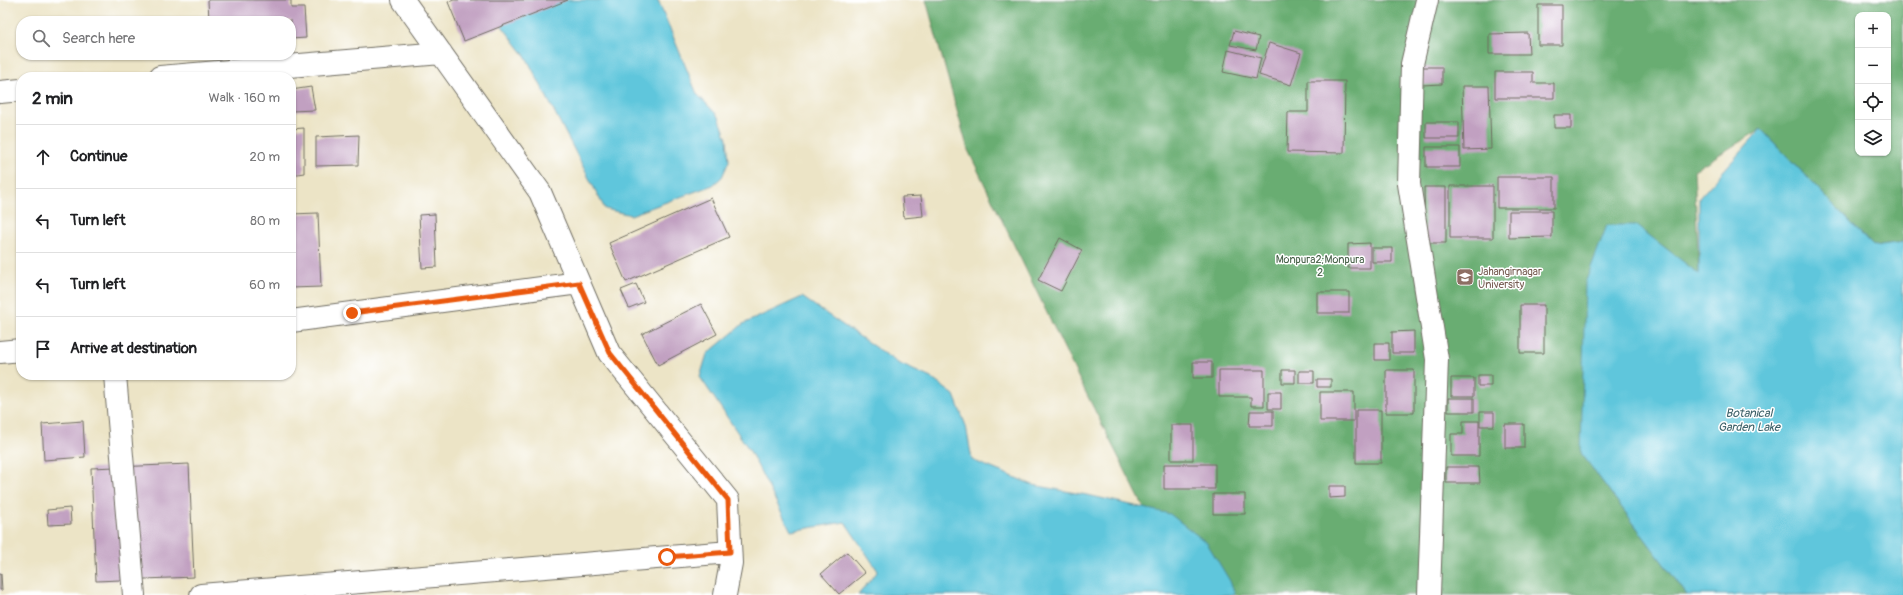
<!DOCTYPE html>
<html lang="en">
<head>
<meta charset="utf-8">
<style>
  body { margin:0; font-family:Pangolin,sans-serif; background:#f2f2f2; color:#202124 }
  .controls { position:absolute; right:12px; top:12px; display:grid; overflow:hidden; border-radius:8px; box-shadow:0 1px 3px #0004 }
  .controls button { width:36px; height:36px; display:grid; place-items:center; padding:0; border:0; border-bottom:1px solid #e0e0e0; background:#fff; color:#202124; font:20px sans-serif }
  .stop { position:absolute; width:12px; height:12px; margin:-9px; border:3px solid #ea580c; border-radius:50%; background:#fff }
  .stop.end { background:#ea580c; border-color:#fff; box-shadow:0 1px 4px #0008 }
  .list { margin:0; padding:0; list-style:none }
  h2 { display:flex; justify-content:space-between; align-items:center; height:52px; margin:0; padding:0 16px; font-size:17px }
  h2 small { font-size:13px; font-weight:400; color:#757577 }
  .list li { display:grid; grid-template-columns:26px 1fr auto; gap:12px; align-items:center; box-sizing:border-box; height:64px; padding:0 16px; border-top:1px solid #e0e0e0 }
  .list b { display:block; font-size:15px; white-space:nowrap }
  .list em { font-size:13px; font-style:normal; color:#757577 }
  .icon { flex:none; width:22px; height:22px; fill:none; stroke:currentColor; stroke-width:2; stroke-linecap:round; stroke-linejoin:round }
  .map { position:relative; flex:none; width:1903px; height:595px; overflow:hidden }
  .search { position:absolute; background:#fff; box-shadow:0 1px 3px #0004; left:16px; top:16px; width:280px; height:44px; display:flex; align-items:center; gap:10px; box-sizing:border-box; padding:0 14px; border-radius:16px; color:#757577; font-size:15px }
  .panel { position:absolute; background:#fff; box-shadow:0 1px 3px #0004; left:16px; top:72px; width:280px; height:308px; border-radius:16px }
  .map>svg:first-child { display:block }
  .forest { fill:#69ad72; stroke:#4a6c4e; fill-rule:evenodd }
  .water { fill:#5fc6dc; stroke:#457884 }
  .building { fill:#c1a0c1 }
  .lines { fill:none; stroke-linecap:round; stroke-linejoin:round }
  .street-casing { stroke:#6f6c61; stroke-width:24 }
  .street { stroke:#fff; stroke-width:22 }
  .route { stroke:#ea580c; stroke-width:5 }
  .labels { text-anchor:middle; stroke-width:3; stroke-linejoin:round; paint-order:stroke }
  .park-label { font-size:11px; fill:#49624a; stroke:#fff }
  .education-label { font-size:11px; fill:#785e54; stroke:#fff; text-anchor:start }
  .water-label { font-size:12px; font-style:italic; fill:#3d6169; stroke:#fff }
</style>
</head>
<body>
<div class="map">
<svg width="1903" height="595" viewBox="0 0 1903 595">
  <rect width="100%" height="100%" fill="#fff"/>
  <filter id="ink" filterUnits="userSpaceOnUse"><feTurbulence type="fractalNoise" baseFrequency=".025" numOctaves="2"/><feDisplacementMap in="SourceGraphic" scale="8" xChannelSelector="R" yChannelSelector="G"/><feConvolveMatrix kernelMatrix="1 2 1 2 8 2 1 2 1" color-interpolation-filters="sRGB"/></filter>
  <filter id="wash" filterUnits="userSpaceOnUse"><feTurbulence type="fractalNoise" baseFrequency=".012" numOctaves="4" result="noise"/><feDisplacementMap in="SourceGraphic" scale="16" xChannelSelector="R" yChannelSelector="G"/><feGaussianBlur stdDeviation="0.9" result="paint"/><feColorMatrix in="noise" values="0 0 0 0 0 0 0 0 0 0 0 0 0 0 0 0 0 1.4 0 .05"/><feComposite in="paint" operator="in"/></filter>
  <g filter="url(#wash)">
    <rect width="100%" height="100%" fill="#ece4c6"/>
    <path class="forest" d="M926,0h977v242l-30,4 -112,-117 -67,41 5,104 -118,179 106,142h-499l-110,-218 -110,-227zM1858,15h30v138h-30z"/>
    <path class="water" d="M482,0h176l39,94 22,23 8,22 2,22 -7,16 -9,8 -82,30 -26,-6 -79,-152z
      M1761,129l112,117 30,-4v353h-216l-106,-142 4,-170 22,-58h29l63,49v-76z
      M802,297l96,66 33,15 23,17 12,31 6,34 61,25 59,11 78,18 37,29 23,38 5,14h-377l20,-24 -33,-49 -54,9 -41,-80 -50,-74 7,-23 36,-30z"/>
    <g id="blocks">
      <path class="building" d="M208,0h83v8h13l2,30 -15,1v-18h-82z
        M454,0h114l-104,41 -16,-39z
        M1538,5h24v40h-24z
        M1234,31l25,6 -3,13 -26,-5z
        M1528,33l1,21h-40v-20z
        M1269,43l32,10 -10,32 -32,-10z
        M1228,50l33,8 -5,21 -33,-7z
        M1422,67h20v17l-20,1z
        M1495,72h38v11h21v15h-59z
        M1308,81h37l-1,72 -57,-1 1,-40h20z
        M1462,86h27l2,63 -27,1z
        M311,87l4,23 -24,1v-21z
        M1554,115h17v13h-17z
        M1426,122h33v16h-33z
        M304,128v45l-13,2v-46z
        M359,135l-1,30 -42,1v-29z
        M1426,147h34v20h-34z
        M1497,177h57v31h-57z
        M1450,186h43v52h-43z
        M1424,187h22v56h-21z
        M921,196l2,20 -19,2 -2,-21z
        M711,198l18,39 -103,45 -17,-39z
        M1509,211h43v26l-43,1z
        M318,213l3,74 -30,1v-74z
        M435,214l2,53 -15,1 -3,-53z
        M1060,238l22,12 -21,41 -23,-11z
        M1370,243v25h-22v-24z
        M1372,248h20v14h-20z
        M636,284l8,18 -15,6 -8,-18z
        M1317,292h32v21h-32z
        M701,304l16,30 -59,31 -16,-31z
        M1520,305h24v48h-24z
        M1414,331v22h-22v-21z
        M1375,343h14v17h-14z
        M1193,362h19v16h-19z
        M1219,370h45v36h-13v-9h-32z
        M1282,370h13v13h-13z
        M1386,370h28v43h-28z
        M1299,371h15v12h-15z
        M1478,375h13v11h-13z
        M1451,378h23v18h-23z
        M1317,379h14v8h-14z
        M1268,392h13v17h-13z
        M1320,392h34v29h-34z
        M1448,398h26v14h-26z
        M1356,410h25v53h-25z
        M1250,411h23v15h-24z
        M1480,412h14v14h-14z
        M83,421l2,36 -41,3 -2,-36z
        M1463,421h16v35h-28v-22h12z
        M1505,424h19v24h-19z
        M1171,425h22v35h-22z
        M189,464l5,113 -98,4 -5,-113z
        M1164,464h51v25h-51z
        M1446,467h33l1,16h-34z
        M1329,486h16v11l-16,1z
        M1213,494h32v20h-32z
        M70,508l1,16 -23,1 -1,-15z
        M847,552l18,21 -26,21 -18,-20z
        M0,574h1l1,16h-2z"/>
    </g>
  </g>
  <g filter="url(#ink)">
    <use href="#blocks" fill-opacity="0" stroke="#6f6c61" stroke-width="1"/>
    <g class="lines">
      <defs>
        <path id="street" d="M403,0l137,192 69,161 119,147 3,63 -6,32
          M1427,0l-15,64 -3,120 28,175 -8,236
          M160,77l281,-24
          M0,92l21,-2
          M291,321l288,-38
          M0,352l21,-2
          M115,375l19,220
          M201,595l529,-43"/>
      </defs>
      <use href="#street" class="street-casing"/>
      <use href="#street" class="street"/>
    </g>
  </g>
  <g class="lines" filter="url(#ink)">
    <path class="route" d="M352,313l227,-30 31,70 118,147 2,52 -63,5"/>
  </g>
  <defs>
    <symbol id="university-square" viewBox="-11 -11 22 22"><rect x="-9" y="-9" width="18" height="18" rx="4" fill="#8d6e63" stroke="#fff"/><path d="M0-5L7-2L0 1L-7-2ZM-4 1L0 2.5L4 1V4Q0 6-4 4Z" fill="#fff"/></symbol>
  </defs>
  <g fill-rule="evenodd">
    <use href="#university-square" x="1455" y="267" width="20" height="20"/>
  </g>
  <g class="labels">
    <g class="park-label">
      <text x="1320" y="263">Monpura2;Monpura<tspan x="1320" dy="13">2</tspan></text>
    </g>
    <g class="education-label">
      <text x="1478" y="275">Jahangirnagar<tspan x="1478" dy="13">University</tspan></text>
    </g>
    <g class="water-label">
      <text x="1749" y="417">Botanical<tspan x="1749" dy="14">Garden Lake</tspan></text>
    </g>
  </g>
</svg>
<div class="controls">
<button>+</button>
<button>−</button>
<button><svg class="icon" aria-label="locate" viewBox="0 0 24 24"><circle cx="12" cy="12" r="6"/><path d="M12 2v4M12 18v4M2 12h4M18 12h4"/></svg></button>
<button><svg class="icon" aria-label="layers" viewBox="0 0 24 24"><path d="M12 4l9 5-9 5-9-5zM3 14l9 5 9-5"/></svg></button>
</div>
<div class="stop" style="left:667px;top:557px"></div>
<div class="stop end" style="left:352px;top:313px"></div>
<div class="search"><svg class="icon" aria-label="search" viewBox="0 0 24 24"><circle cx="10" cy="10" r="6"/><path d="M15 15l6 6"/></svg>Search here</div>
<section class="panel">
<h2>2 min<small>Walk · 160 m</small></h2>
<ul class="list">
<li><svg class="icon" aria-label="ahead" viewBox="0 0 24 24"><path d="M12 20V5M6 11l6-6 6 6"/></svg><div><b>Continue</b></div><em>20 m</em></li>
<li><svg class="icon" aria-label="left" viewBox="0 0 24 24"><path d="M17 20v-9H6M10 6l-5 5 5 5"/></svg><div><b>Turn left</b></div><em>80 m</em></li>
<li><svg class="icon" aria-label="left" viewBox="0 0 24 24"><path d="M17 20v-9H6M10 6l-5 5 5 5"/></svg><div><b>Turn left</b></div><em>60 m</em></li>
<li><svg class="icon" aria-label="arrive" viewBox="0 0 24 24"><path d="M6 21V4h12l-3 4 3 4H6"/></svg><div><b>Arrive at destination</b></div></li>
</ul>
</section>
</div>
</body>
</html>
